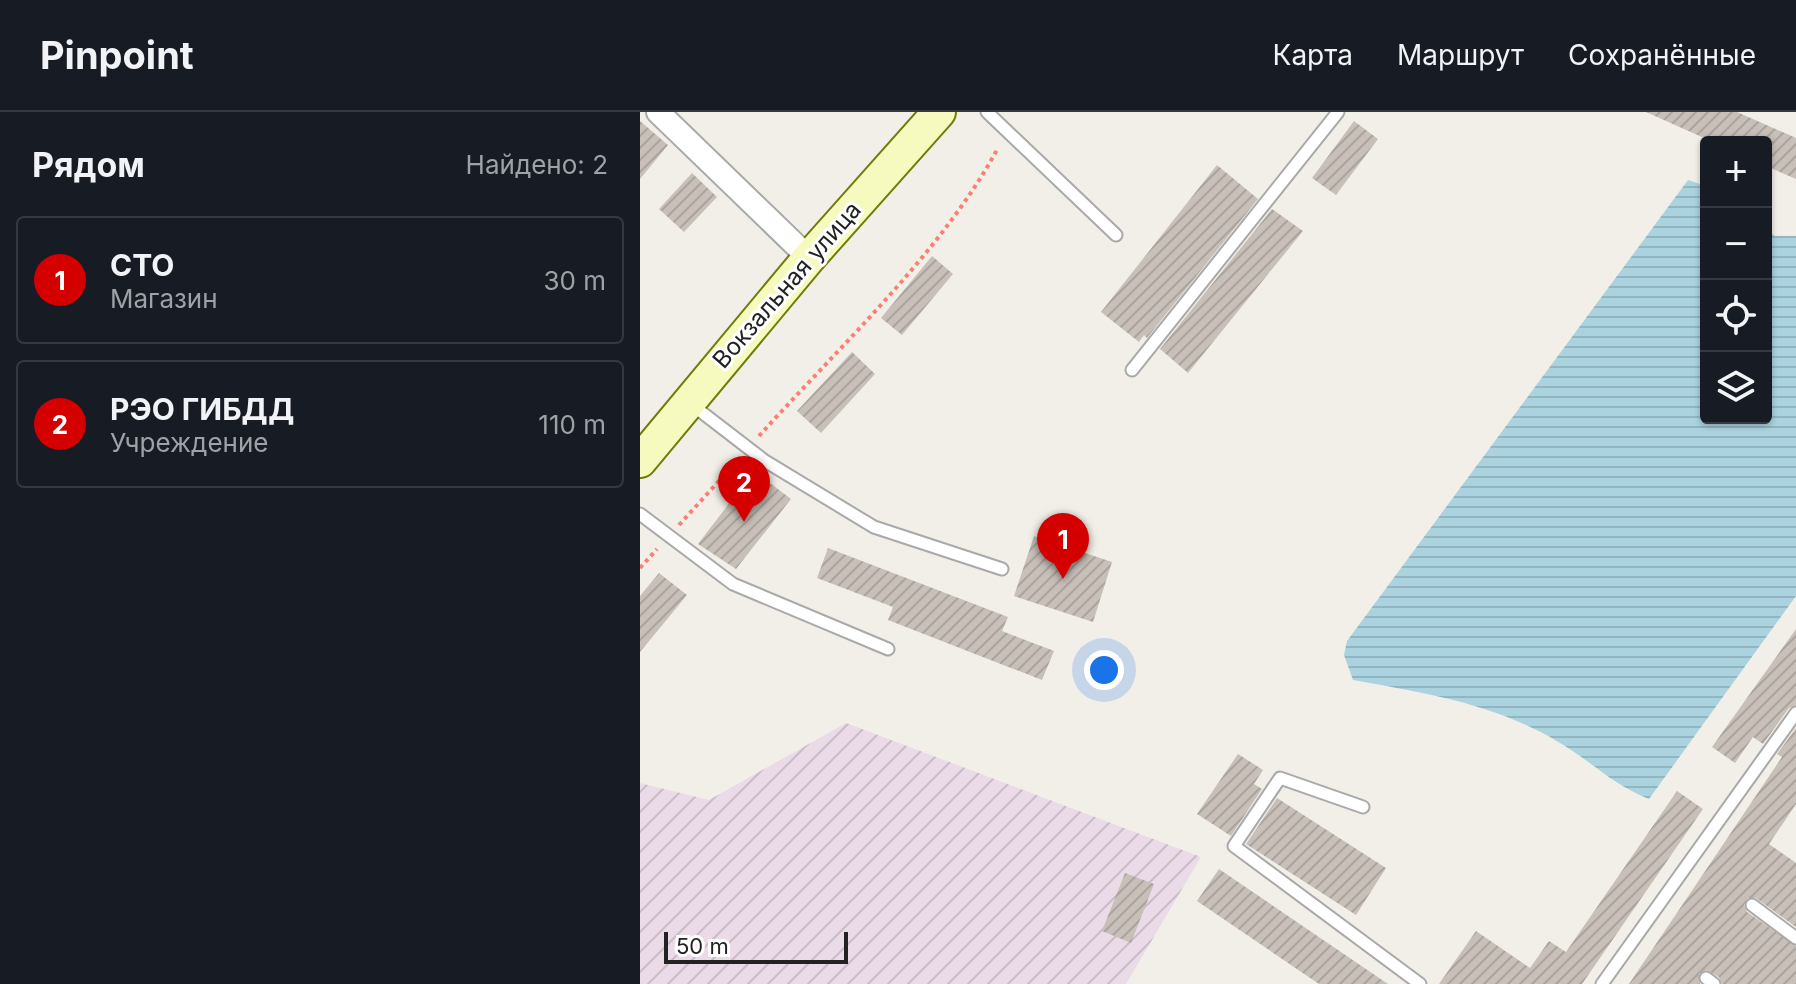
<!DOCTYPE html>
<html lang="ru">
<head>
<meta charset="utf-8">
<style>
  body { margin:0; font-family:Inter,sans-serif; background:#20242c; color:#f1f3f6 }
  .controls { position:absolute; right:24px; top:24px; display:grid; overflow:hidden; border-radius:8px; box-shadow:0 2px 6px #0004 }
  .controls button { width:72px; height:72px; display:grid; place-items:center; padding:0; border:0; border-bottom:2px solid #363941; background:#171b24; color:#f1f3f6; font:40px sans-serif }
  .scale { position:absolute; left:24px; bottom:20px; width:184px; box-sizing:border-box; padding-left:8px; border:4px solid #222; border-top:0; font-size:22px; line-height:28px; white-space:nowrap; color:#222; -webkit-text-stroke:6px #fff; paint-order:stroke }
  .you { position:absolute; left:464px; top:558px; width:28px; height:28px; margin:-20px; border:6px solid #fff; border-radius:50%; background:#1a73e8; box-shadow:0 0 0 12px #1a73e833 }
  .badge { display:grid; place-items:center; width:52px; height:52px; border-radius:50%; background:#d40000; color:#fff; font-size:26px; font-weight:700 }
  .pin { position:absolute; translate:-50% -66px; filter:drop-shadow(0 2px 4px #0008) }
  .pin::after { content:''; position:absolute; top:42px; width:28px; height:24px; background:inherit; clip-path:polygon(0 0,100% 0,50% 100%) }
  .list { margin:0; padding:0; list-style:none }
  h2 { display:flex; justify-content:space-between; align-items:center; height:104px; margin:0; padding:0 32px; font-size:34px }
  h2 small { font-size:26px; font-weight:400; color:#9ea1a6 }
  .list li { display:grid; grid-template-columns:52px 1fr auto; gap:24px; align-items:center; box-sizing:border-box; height:128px; margin:0 16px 16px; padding:0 16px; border:2px solid #363941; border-radius:8px }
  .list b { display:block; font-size:30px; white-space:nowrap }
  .list p { margin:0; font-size:26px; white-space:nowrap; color:#9ea1a6 }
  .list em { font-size:26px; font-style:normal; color:#9ea1a6 }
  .icon { flex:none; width:44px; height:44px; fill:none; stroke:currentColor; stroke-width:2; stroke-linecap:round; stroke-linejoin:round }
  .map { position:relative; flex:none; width:1156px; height:872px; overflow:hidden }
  header { display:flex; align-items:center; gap:48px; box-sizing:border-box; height:112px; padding:0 40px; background:#171b24; border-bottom:2px solid #363941 }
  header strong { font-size:38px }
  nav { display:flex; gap:44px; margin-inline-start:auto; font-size:28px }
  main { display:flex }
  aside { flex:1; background:#171b24 }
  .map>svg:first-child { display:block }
  .industrial { fill:url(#industrial-furrows) }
  .water { fill:url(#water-rules) }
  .building { fill:url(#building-hatch) }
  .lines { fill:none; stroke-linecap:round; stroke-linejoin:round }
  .service-casing { stroke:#a9a9a9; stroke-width:15 }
  .minor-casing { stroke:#a9a9a9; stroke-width:26 }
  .secondary-casing { stroke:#707d05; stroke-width:36 }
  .path { stroke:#fa8072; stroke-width:4; stroke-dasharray:4 4; stroke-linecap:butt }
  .service { stroke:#fff; stroke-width:11 }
  .minor { stroke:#fff; stroke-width:22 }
  .secondary { stroke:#f7fabf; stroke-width:32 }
  .labels { text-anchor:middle; stroke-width:6; stroke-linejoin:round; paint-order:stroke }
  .street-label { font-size:24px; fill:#222; stroke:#fff }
</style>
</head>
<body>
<header>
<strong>Pinpoint</strong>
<nav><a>Карта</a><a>Маршрут</a><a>Сохранённые</a></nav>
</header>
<main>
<aside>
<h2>Рядом<small>Найдено: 2</small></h2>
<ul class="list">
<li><span class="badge">1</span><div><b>СТО</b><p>Магазин</p></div><em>30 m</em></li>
<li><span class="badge">2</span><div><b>РЭО ГИБДД</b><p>Учреждение</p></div><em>110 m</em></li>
</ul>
</aside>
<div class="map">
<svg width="1156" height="872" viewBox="0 0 1156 872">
  <defs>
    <pattern id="industrial-furrows" width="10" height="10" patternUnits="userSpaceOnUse" patternTransform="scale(2)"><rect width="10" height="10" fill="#ebdbe8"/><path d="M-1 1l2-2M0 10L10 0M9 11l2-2" fill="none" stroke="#c9bcc7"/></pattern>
    <pattern id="water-rules" width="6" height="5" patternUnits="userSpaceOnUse" patternTransform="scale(2)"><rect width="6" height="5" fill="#aad3df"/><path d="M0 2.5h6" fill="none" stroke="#92b5bf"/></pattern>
    <pattern id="building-hatch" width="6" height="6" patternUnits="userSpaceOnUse" patternTransform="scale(2)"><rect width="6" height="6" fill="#c7bfb8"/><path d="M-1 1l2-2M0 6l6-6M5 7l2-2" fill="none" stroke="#aba49e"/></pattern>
  </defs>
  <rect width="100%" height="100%" fill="#f2efe9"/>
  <path class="industrial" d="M206,611l355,134 -75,127h-486v-201l69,17z"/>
  <path class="water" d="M1048,68l18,6v232h60v-189l9,7h21v360l-147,203c-38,-15 -60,-40 -94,-59 -63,-37 -131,-47 -202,-60l-9,-25 3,-14z"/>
  <path class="building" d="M1006,0h91l59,26v41l-30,-13v-24h-53z
    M0,9l28,24 -28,34z
    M714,9l24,18 -42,56 -24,-17z
    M577,53l41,34 -111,139 -3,-3 -5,7 -38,-30z
    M52,61l25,24 -33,35 -25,-23z
    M632,97l31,22 -115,142 -28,-24z
    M292,144l21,18 -51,61 -21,-17z
    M212,240l23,22 -54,59 -24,-22z
    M114,359l37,28 -55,70 -38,-25z
    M394,424l78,26 -19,60 -79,-26z
    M188,436l180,69 -6,14 52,20 -12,29 -154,-60 5,-13 -76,-29z
    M19,461l28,22 -47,57v-56z
    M1156,517v76l-7,3 -26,36 -10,-7 -18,26 -23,-16z
    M1156,616v76l-27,40 27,19v64l-40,-29h-8l-4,7 3,7 49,34v38h-74l-3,-7 -13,-7 -7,4 1,10h-71l153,-227 -5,-3z
    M598,642l25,16 -9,14 8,5 -31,47 -34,-22z
    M1037,679l26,18 -121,175h-143l37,-53 54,37 19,-27 17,11z
    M637,686l109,70 -30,47 -110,-71z
    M579,757l169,115h-69l-122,-83z
    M485,761l29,11 -23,59 -29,-12z"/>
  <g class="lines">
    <defs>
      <path id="service" d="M347,0l129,123
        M492,258l206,-258
        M51,292l74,57 109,66 128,42
        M0,402l93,70 155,65
        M723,695l-83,-29 -46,68 186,138
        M1112,793l44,33
        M1066,866l8,6
        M962,872l194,-271"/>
      <path id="minor" d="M18,0l151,146"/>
      <path id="secondary" d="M0,349l169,-203 130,-146"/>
    </defs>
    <use href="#service" class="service-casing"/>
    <use href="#minor" class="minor-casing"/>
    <use href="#secondary" class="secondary-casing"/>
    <path class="path" d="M119,324c80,-89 183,-184 239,-288
      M39,413l59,-65
      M0,456l17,-19"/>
    <use href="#service" class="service"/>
    <use href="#minor" class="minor"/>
    <use href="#secondary" class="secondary"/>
  </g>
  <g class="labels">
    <g class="street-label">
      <text transform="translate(147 173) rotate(-49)" y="8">Вокзальная улица</text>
    </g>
  </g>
</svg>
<div class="controls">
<button>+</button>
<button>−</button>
<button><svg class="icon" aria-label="locate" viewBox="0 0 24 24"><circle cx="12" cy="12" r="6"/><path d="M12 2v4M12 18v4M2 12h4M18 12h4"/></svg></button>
<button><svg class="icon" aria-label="layers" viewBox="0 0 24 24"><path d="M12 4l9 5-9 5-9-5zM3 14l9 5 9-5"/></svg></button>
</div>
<div class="scale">50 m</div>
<div class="you"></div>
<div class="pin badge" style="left:423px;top:467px">1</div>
<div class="pin badge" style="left:104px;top:410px">2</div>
</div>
</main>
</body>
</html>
